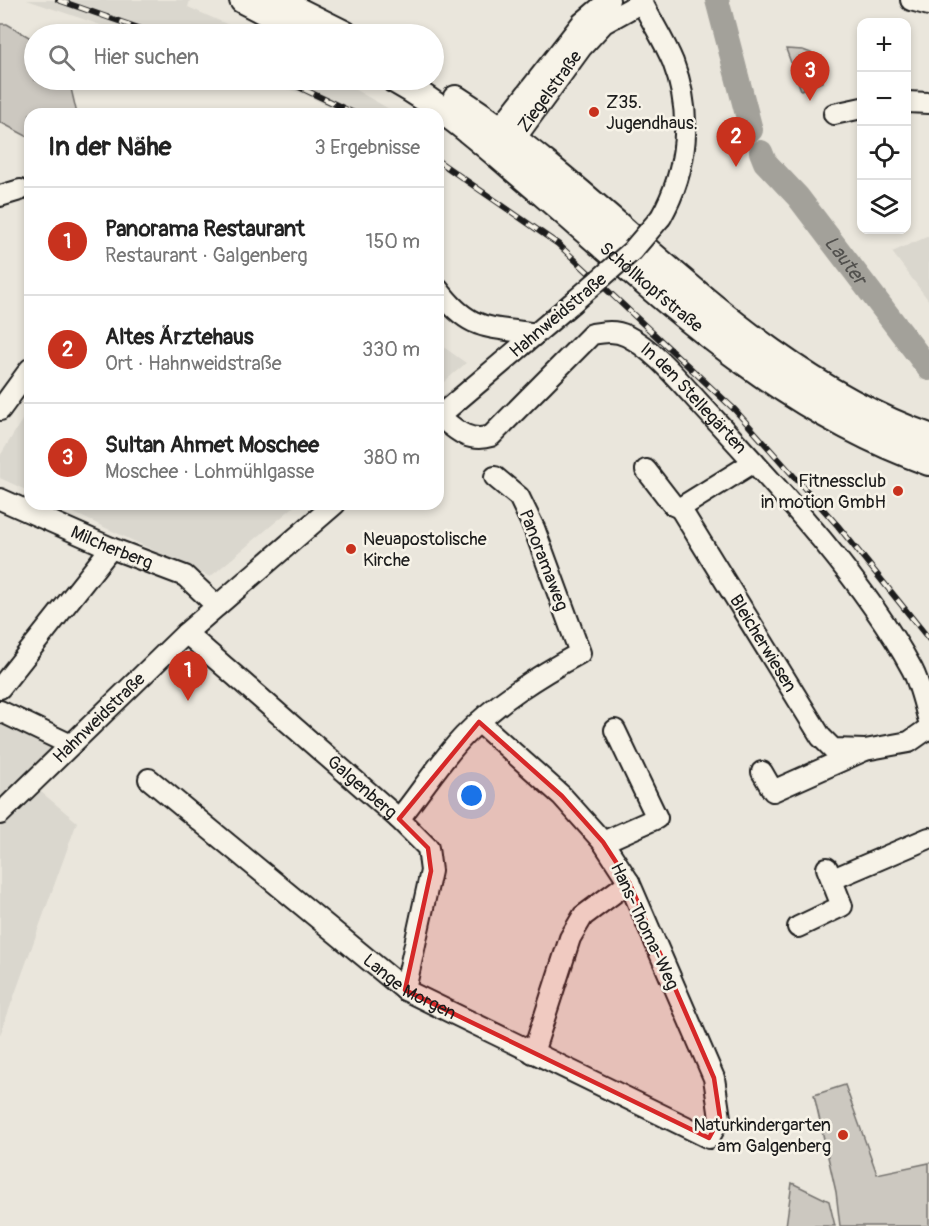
<!DOCTYPE html>
<html lang="de">
<head>
<meta charset="utf-8">
<style>
  body { margin:0; font-family:Pangolin,sans-serif; background:#f2f2f2; color:#222 }
  .controls { position:absolute; right:18px; top:18px; display:grid; overflow:hidden; border-radius:12px; box-shadow:0 3px 9px #0003 }
  .controls button { width:54px; height:54px; display:grid; place-items:center; padding:0; border:0; border-bottom:2px solid #e0e0e0; background:#fff; color:#222; font:30px sans-serif }
  .you { position:absolute; left:472px; top:796px; width:21px; height:21px; margin:-15px; border:4px solid #fff; border-radius:50%; background:#1a73e8; box-shadow:0 0 0 9px #1a73e833 }
  .badge { display:grid; place-items:center; width:39px; height:39px; border-radius:50%; background:#c8321e; color:#fff; font-size:20px; font-weight:700 }
  .pin { position:absolute; translate:-50% -50px; filter:drop-shadow(0 2px 3px #0008) }
  .pin::after { content:''; position:absolute; top:32px; width:21px; height:18px; background:inherit; clip-path:polygon(0 0,100% 0,50% 100%) }
  .list { margin:0; padding:0; list-style:none }
  h2 { display:flex; justify-content:space-between; align-items:center; height:78px; margin:0; padding:0 24px; font-size:26px }
  h2 small { font-size:20px; font-weight:400; color:#767676 }
  .list li { display:grid; grid-template-columns:39px 1fr auto; gap:18px; align-items:center; box-sizing:border-box; height:108px; padding:0 24px; border-top:2px solid #e0e0e0 }
  .list b { display:block; font-size:22px; white-space:nowrap }
  .list p { margin:0; font-size:20px; white-space:nowrap; color:#767676 }
  .list em { font-size:20px; font-style:normal; color:#767676 }
  .icon { flex:none; width:33px; height:33px; fill:none; stroke:currentColor; stroke-width:2; stroke-linecap:round; stroke-linejoin:round }
  .map { position:relative; flex:none; width:929px; height:1226px; overflow:hidden }
  .search { position:absolute; background:#fff; box-shadow:0 3px 9px #0003; left:24px; top:24px; width:420px; height:66px; display:flex; align-items:center; gap:15px; box-sizing:border-box; padding:0 21px; border-radius:33px; color:#767676; font-size:22px }
  .panel { position:absolute; background:#fff; box-shadow:0 3px 9px #0003; left:24px; top:108px; width:420px; height:402px; border-radius:18px }
  .map>svg:first-child { display:block }
  .built { fill:#dad7ce }
  .green { fill:#ccc8c0; stroke:#74726e; stroke-width:1.5 }
  .lines { fill:none; stroke-linecap:round; stroke-linejoin:round }
  .river { stroke:#a3a19a; stroke-width:24 }
  .minor-casing { stroke:#1c1c1c; stroke-width:24 }
  .major-casing { stroke:#1c1c1c; stroke-width:30 }
  .minor { stroke:#f7f3e8; stroke-width:20 }
  .major { stroke:#f7f3e8; stroke-width:26 }
  .rail-casing { stroke:#1c1c1c; stroke-width:6 }
  .rail { stroke:#f7f3e8; stroke-width:4; stroke-dasharray:11; stroke-linecap:butt }
  .minor-bridge-casing { stroke:#1c1c1c; stroke-width:24; stroke-linecap:butt }
  .minor-bridge { stroke:#f7f3e8; stroke-width:20 }
  .marked { fill:#d62828; fill-opacity:0.2; stroke:#d62828; stroke-width:4.5; stroke-linejoin:round }
  .poi-dot { fill:#c8321e; stroke:#f7f3e8; stroke-width:2 }
  .labels { text-anchor:middle; stroke-width:5; stroke-linejoin:round; paint-order:stroke }
  .street-label { font-size:18px; fill:#1c1c1c; stroke:#f7f3e8 }
  .poi-label { font-size:18px; fill:#1c1c1c; stroke:#f7f3e8; text-anchor:start }
  .water-label { font-size:20px; font-style:italic; fill:#52514e; stroke:#f7f3e8 }
</style>
</head>
<body>
<div class="map">
<svg width="929" height="1226" viewBox="0 0 929 1226">
  <rect width="100%" height="100%" fill="#eae6dc"/>
  <filter id="ink" filterUnits="userSpaceOnUse"><feTurbulence type="fractalNoise" baseFrequency=".0167" numOctaves="2"/><feDisplacementMap in="SourceGraphic" scale="12" xChannelSelector="R" yChannelSelector="G"/><feConvolveMatrix kernelMatrix="1 2 1 2 8 2 1 2 1" color-interpolation-filters="sRGB"/></filter>
  <g filter="url(#ink)">
    <path class="built" d="M27,0h163l-2,7 61,27h-122z
      M259,80h79l60,34h-55l-37,-19z
      M929,236v65l-37,-49z
      M438,343l28,20 -28,24z
      M30,407v85l-30,-14v-22z
      M55,504h242l-87,73z
      M0,715l62,29 -34,37 49,41 -77,213z"/>
    <path class="green" d="M0,24h7l27,16v40h35l8,34h-47v24l-30,-16z
      M786,49l17,1 16,6 3,26 -21,8z
      M845,1085l32,89 52,-11v63h-89l-4,-34 -22,-97z
      M792,1183l37,18 6,25h-49z"/>
    <g class="lines">
      <g class="river">
        <path d="M717,0l34,130"/>
        <path id="s1" d="M761,152l4,10 33,35 131,172"/>
      </g>
      <defs>
        <g id="minor">
          <path d="M641,0c10,21 23,40 32,62 20,52 15,107 -12,155"/>
          <path d="M911,0l18,5"/>
          <path d="M906,102l23,1"/>
          <path d="M834,114l28,-6"/>
          <path d="M494,142l5,-13 83,-106 27,-23"/>
          <path id="s2" d="M502,146l12,-6 67,-92 23,-25 38,-21"/>
          <path d="M0,196l20,-6"/>
          <path d="M438,289c32,43 49,37 98,45"/>
          <path d="M0,410l30,-41"/>
          <path id="s3" d="M439,416c17,14 29,27 52,20l101,-102c12,-2 23,-4 35,2 28,14 57,51 79,74 72,78 156,167 206,259 8,15 12,35 17,52"/>
          <path d="M438,417l133,-113"/>
          <path id="s4" d="M754,462l-74,46 141,229 12,12 32,1"/>
          <path d="M646,470l27,35 7,3"/>
          <path id="s5" d="M0,499l111,49 74,28 32,30"/>
          <path id="s6" d="M186,633l213,186 29,29 3,23 -26,119"/>
          <path d="M0,688l111,-140"/>
          <path d="M0,711l69,33"/>
          <path d="M762,772l11,19 92,-41 44,-8 20,-14"/>
          <path id="s7" d="M149,779l256,211 304,148 11,-20 -6,-40 -85,-196 -26,-40 -41,-46 -83,-74"/>
          <path id="s8" d="M0,814l186,-181 149,-129"/>
          <path d="M399,819c22,-27 41,-58 65,-83 34,-35 74,-60 116,-83l-46,-125 -15,-31 -24,-20"/>
          <path d="M603,842l54,-24 -42,-88"/>
          <path d="M833,879l96,-41"/>
          <path d="M798,927l44,-21 -15,-38"/>
          <path d="M533,1053l37,-115 13,-22 46,-34"/>
        </g>
        <g id="major">
          <path d="M243,0l48,25"/>
          <path d="M276,0l68,34"/>
          <path id="s9" d="M395,80c56,31 101,74 150,115 120,104 232,213 384,267"/>
          <path d="M456,99c163,104 286,272 473,338"/>
        </g>
      </defs>
      <use href="#minor" class="minor-casing"/>
      <use href="#major" class="major-casing"/>
      <use href="#minor" class="minor"/>
      <use href="#major" class="major"/>
      <defs>
        <path id="rail" d="M58,0l98,34
          M284,80l72,34
          M438,161l120,83 177,166 103,116 91,113"/>
      </defs>
      <use href="#rail" class="rail-casing"/>
      <use href="#rail" class="rail"/>
      <defs>
        <path id="minor-bridge" d="M571,304l61,-53 29,-34"/>
      </defs>
      <use href="#minor-bridge" class="minor-bridge-casing"/>
      <use href="#minor-bridge" class="minor-bridge"/>
    </g>
  </g>
  <path class="marked" d="M479,722l83,74 41,46 26,40 85,196 6,40 -11,20 -304,-148 26,-119 -3,-23 -29,-29z"/>
  <g class="poi-dot">
    <circle cx="594" cy="112" r="6"/>
    <circle cx="898" cy="491" r="6"/>
    <circle cx="351" cy="549" r="6"/>
    <circle cx="843" cy="1135" r="6"/>
  </g>
  <g class="labels">
    <g class="street-label">
      <text dy="6" stroke="none"><textPath href="#s2" startOffset="74">Ziegelstraße</textPath></text>
      <text dy="6" stroke="none"><textPath href="#s9" startOffset="330">Schöllkopfstraße</textPath></text>
      <text transform="translate(558 315) rotate(-40)" y="6">Hahnweidstraße</text>
      <text dy="6" stroke="none"><textPath href="#s3" startOffset="330">In den Stellegärten</textPath></text>
      <text dy="6" stroke="none"><textPath href="#s5" startOffset="122">Milcherberg</textPath></text>
      <text transform="translate(544 560) rotate(69)" y="6">Panoramaweg</text>
      <text dy="6" stroke="none"><textPath href="#s4" startOffset="246">Bleicherwiesen</textPath></text>
      <text dy="6" stroke="none"><textPath href="#s8" startOffset="138">Hahnweidstraße</textPath></text>
      <text dy="6" stroke="none"><textPath href="#s6" startOffset="234">Galgenberg</textPath></text>
      <text transform="translate(645 926) rotate(65)" y="6">Hans-Thoma-Weg</text>
      <text dy="6" stroke="none"><textPath href="#s7" startOffset="334">Lange Morgen</textPath></text>
    </g>
    <g class="poi-label">
      <text x="606" y="108">Z35.<tspan x="606" dy="21">Jugendhaus.</tspan></text>
      <text x="886" y="487" text-anchor="end">Fitnessclub<tspan x="886" dy="21">in motion GmbH</tspan></text>
      <text x="363" y="545">Neuapostolische<tspan x="363" dy="21">Kirche</tspan></text>
      <text x="831" y="1131" text-anchor="end">Naturkindergarten<tspan x="831" dy="21">am Galgenberg</tspan></text>
    </g>
    <g class="water-label">
      <text dy="7" stroke="none"><textPath href="#s1" startOffset="138">Lauter</textPath></text>
    </g>
  </g>
</svg>
<div class="controls">
<button>+</button>
<button>−</button>
<button><svg class="icon" aria-label="locate" viewBox="0 0 24 24"><circle cx="12" cy="12" r="6"/><path d="M12 2v4M12 18v4M2 12h4M18 12h4"/></svg></button>
<button><svg class="icon" aria-label="layers" viewBox="0 0 24 24"><path d="M12 4l9 5-9 5-9-5zM3 14l9 5 9-5"/></svg></button>
</div>
<div class="you"></div>
<div class="pin badge" style="left:188px;top:701px">1</div>
<div class="pin badge" style="left:736px;top:167px">2</div>
<div class="pin badge" style="left:810px;top:101px">3</div>
<div class="search"><svg class="icon" aria-label="search" viewBox="0 0 24 24"><circle cx="10" cy="10" r="6"/><path d="M15 15l6 6"/></svg>Hier suchen</div>
<section class="panel">
<h2>In der Nähe<small>3 Ergebnisse</small></h2>
<ul class="list">
<li><span class="badge">1</span><div><b>Panorama Restaurant</b><p>Restaurant · Galgenberg</p></div><em>150 m</em></li>
<li><span class="badge">2</span><div><b>Altes Ärztehaus</b><p>Ort · Hahnweidstraße</p></div><em>330 m</em></li>
<li><span class="badge">3</span><div><b>Sultan Ahmet Moschee</b><p>Moschee · Lohmühlgasse</p></div><em>380 m</em></li>
</ul>
</section>
</div>
</body>
</html>
